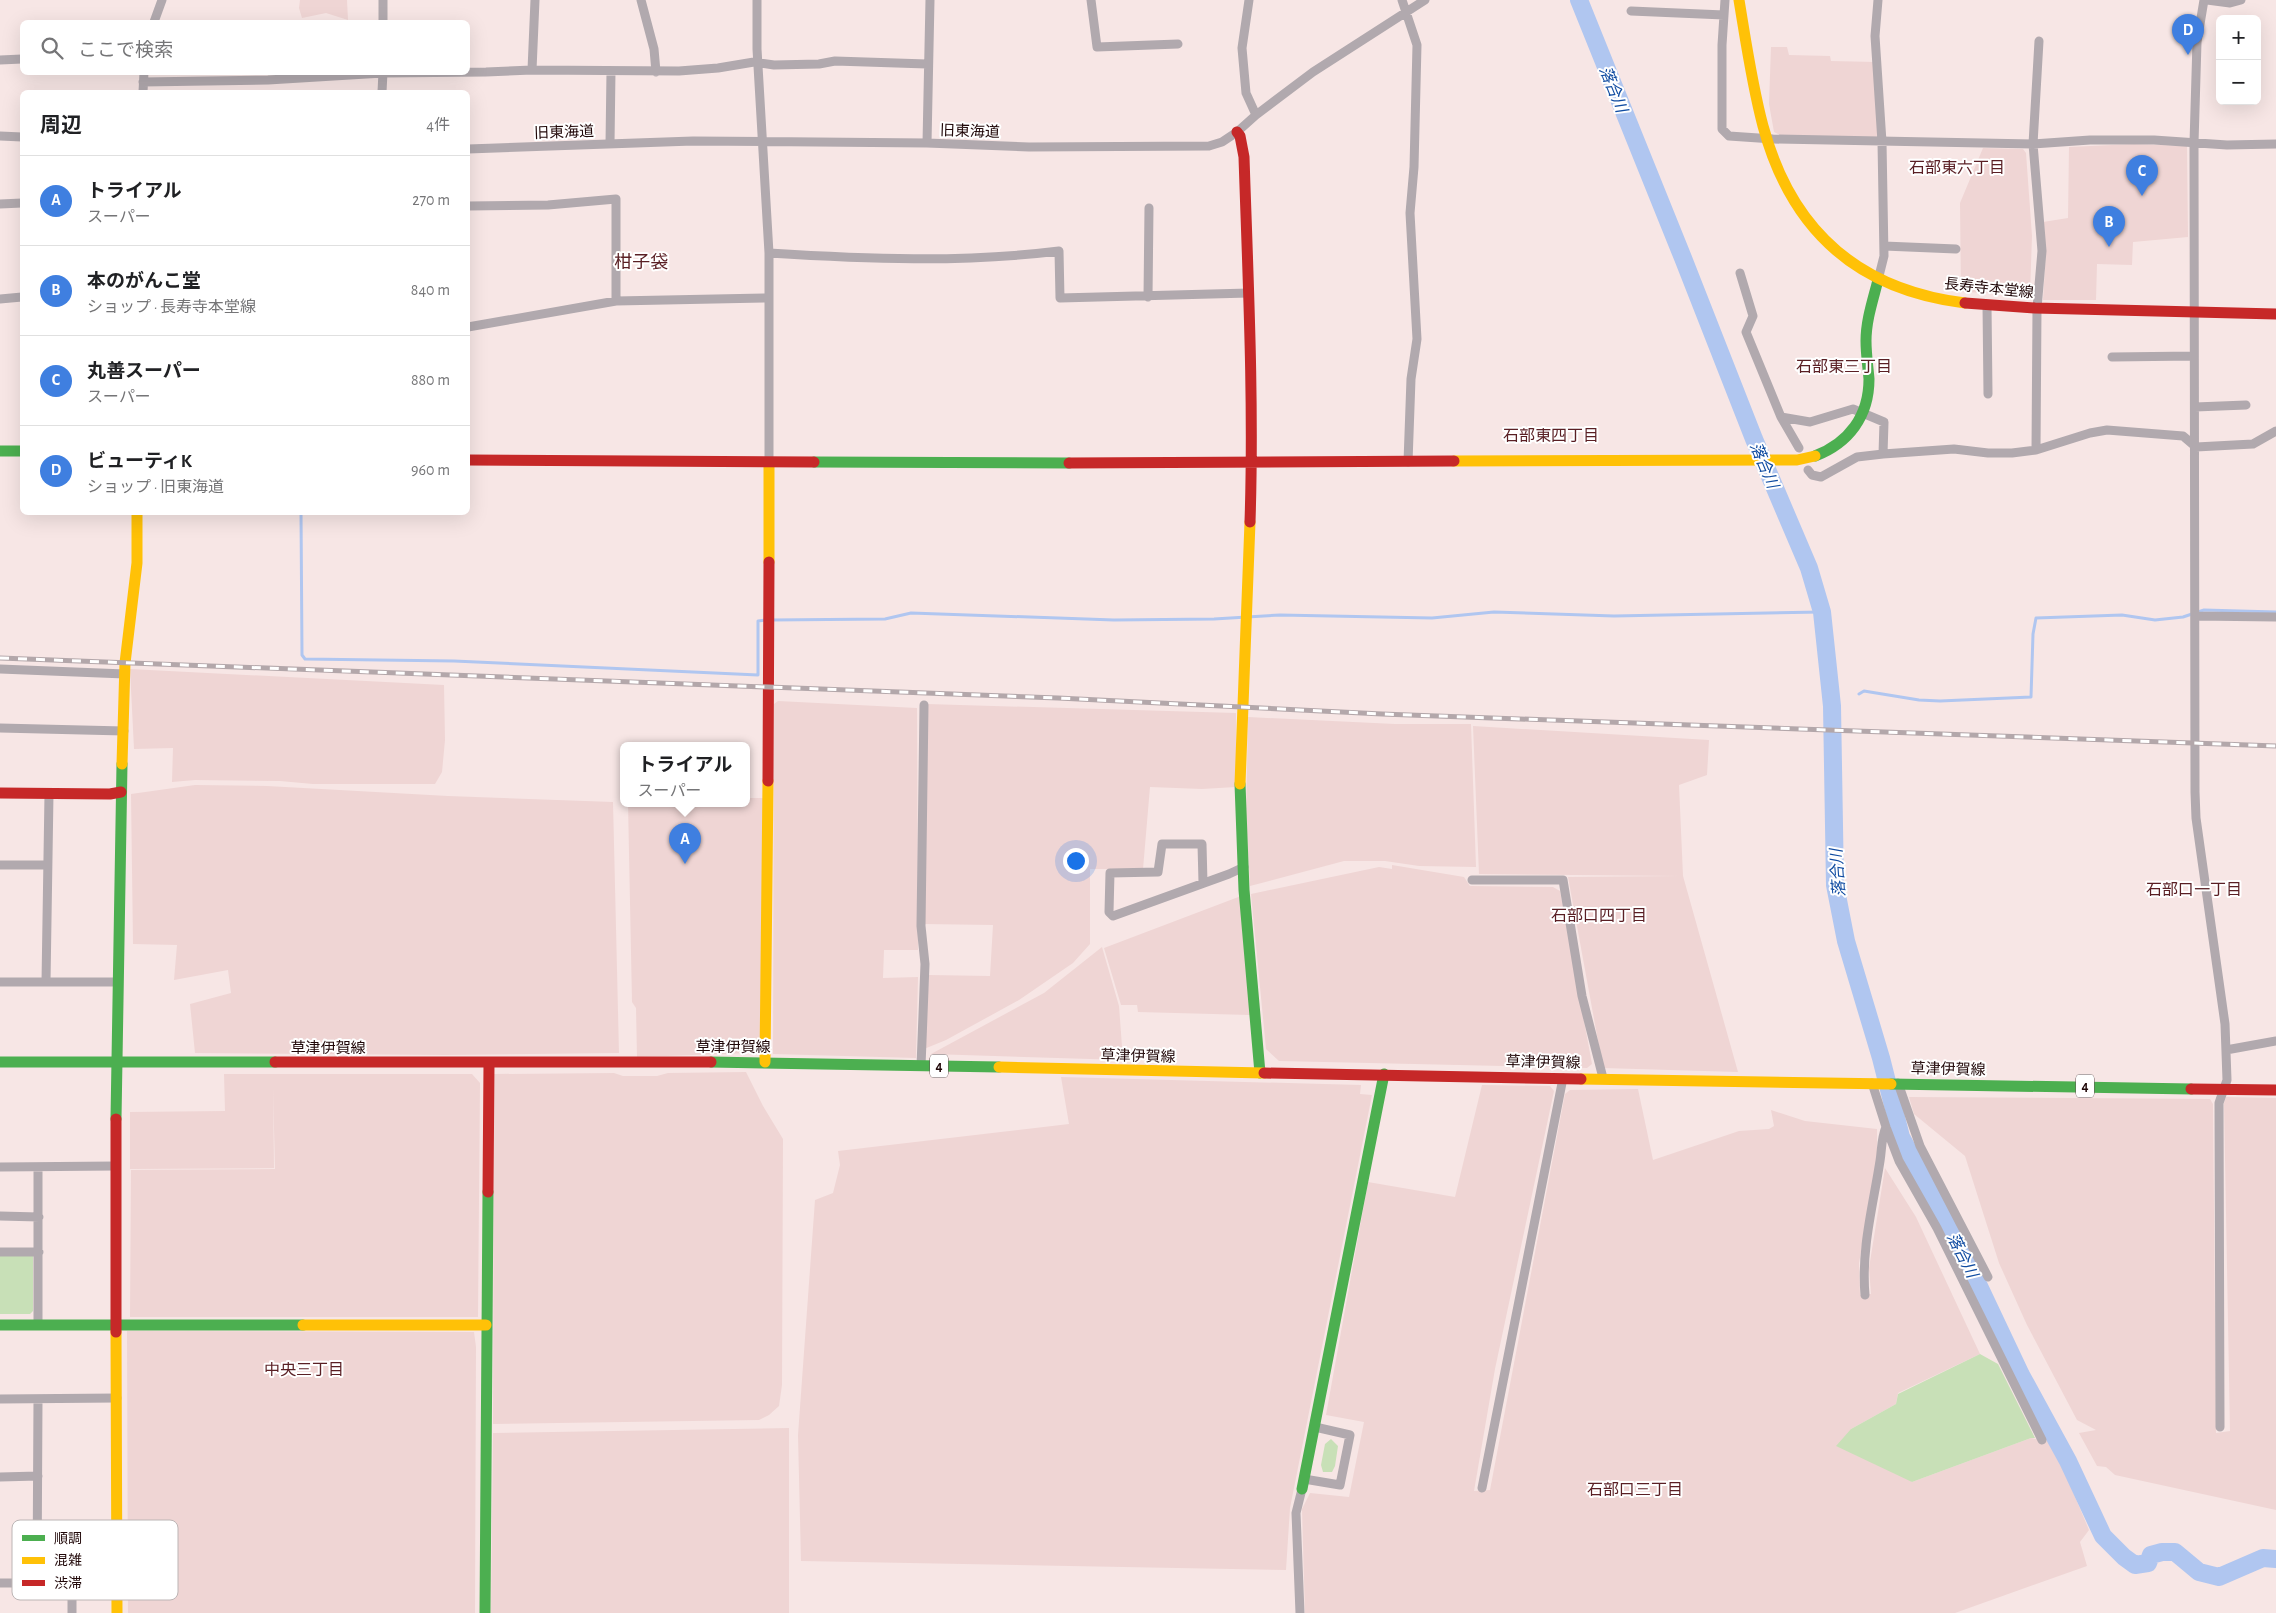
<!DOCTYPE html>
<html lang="ja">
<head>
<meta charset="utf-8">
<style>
  body { margin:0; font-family:"Alegreya Sans","Noto Sans JP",sans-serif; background:#f6f6f6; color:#202124 }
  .controls { position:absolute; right:15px; top:15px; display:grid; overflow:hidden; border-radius:8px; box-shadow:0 5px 20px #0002 }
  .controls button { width:45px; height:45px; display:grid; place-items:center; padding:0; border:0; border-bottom:1px solid #e0e0e0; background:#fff; color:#202124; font:25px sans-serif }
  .you { position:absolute; left:1075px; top:860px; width:18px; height:18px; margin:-12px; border:4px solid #fff; border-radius:50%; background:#1a73e8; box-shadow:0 0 0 8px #1a73e833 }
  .badge { display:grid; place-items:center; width:32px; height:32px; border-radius:50%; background:#0f766e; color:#fff; font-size:16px; font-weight:700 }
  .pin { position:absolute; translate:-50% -41px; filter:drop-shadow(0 1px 2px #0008) }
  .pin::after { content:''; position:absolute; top:26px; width:18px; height:15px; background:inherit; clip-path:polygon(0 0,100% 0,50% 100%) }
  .popup { position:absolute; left:620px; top:742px; width:130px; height:65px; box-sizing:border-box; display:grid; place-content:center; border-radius:8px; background:#fff; filter:drop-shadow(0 1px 4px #0005); font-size:16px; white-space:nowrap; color:#757577 }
  .popup b { font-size:19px; color:#202124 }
  .popup::after { content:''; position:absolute; left:50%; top:100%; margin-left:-10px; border:10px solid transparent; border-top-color:#fff }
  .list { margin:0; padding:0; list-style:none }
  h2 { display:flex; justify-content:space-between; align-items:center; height:65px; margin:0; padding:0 20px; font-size:21px }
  h2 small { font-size:16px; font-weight:400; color:#757577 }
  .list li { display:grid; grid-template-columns:32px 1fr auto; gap:15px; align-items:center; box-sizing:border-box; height:90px; padding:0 20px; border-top:1px solid #e0e0e0 }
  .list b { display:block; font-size:19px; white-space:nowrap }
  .list p { margin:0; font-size:16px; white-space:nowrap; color:#757577 }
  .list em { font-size:16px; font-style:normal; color:#757577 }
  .icon { flex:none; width:28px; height:28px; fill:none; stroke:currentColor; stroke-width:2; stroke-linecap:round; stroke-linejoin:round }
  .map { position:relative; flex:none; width:2276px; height:1613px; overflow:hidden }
  .search { position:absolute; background:#fff; box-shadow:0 5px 20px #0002; left:20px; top:20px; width:450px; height:55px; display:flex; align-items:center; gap:12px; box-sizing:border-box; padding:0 18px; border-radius:8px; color:#757577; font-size:19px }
  .panel { position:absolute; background:#fff; box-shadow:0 5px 20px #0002; left:20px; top:90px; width:450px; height:425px; border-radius:8px }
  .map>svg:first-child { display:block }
  .built { fill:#efd5d4 }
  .green { fill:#c8e0b7 }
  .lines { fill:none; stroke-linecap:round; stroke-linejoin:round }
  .stream { stroke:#b0c6f0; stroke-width:3 }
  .river { stroke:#b0c6f0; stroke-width:18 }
  .street { stroke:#b1a9ae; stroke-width:9 }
  .fast { stroke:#4caf50; stroke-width:11 }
  .slow { stroke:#ffc107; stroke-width:11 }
  .jam { stroke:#c62828; stroke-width:11 }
  .rail-casing { stroke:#b3a7aa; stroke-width:5 }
  .rail { stroke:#fff; stroke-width:3; stroke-dasharray:9; stroke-linecap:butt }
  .labels { text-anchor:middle; stroke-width:4; stroke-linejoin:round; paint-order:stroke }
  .shield { fill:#fff; stroke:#635152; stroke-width:1 }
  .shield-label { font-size:14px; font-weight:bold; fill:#200708 }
  .street-label { font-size:15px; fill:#200708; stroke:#fff }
  .water-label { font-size:16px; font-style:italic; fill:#0f4ba1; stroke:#fff }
  .neighbourhood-label { font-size:16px; fill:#5a1f24; stroke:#fff }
  .quarter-label { font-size:18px; fill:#5a1f24; stroke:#fff }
  .key { fill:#fff; stroke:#bcb5b5; stroke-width:1 }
  .key-label { font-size:14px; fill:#200708 }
</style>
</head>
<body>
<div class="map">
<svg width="2276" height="1613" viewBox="0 0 2276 1613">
  <rect width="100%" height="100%" fill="#f7e6e5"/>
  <path class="built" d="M300,0h47l1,20 -22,-7 -24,5 -3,-10z
    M1771,47h16l2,8 41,1 1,5 44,1 4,77 -99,-4 -6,-3 -5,-28z
    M2134,144l53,2 1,91 -55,5 -1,23 -35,-1 -1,36h-53l3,-48 -3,-30 25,-4 1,-71z
    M1983,148l40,1 3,4 6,83 -2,58 -69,-2 -1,-89z
    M130,669l314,16 1,55 -3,32 -7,12h-122l-33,-3 -85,-1 -23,2 1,-34 -39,1z
    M778,701l139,7 1,242h-34l-1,28 35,-1 -2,81 -143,-4 1,-350z
    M927,704l309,9v74l-34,2 -52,-2 -7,82h-53v75l-17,19 -54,37 -73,40 -22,9 5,-74 61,1 3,-51 -70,-1z
    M1248,717l147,7h76l5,143 -57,-1 -34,-5h-41l-94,25 -4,-69z
    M1473,726l236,14 -2,35 -28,10 4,91 55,196 -135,-4 -35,-191 111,-1 -200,-2z
    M195,785l72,1 181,10 165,6 6,251 -174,2 -250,-2 -5,-49 41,-11 -3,-23 -54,10 3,-35 -44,-1 -2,-150z
    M746,798h18l-4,249 -10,6 -113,4 -1,-49 -4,-6 -4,-199h118z
    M1392,865l72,12 6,9 83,1 7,4 32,173 -5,4 -308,-7 -13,-12 -15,-155 128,-27 13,2z
    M1241,896l9,119 -112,-3 -1,-7h-16l-17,-57z
    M1102,947l17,59 4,54 -192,-6 113,-61z
    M746,1072l17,34 20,33 -1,246 -3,21 -10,9 -10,5 -266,4 1,-350 120,-1 9,3h34l11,-3z
    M224,1074h248l8,9 -2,234h-348l1,-147 144,-1 -2,-82 1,81 -144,1v-57l95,-1z
    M1061,1077l300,8 -1,9 12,1 -82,413 -4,62 -485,-9 -3,-126 17,-235 18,-7 7,-28 -2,-14 231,-27z
    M1482,1085l68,1 4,5 -59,278 -21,122 16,-1 75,-396 5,-4 68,-1 15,71 86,-29 30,-2 5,-3 -3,-16 34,11 72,8v28l-18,106 1,32 11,-1 -2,-26 16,-100 31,49 64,137 -82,39 -2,11 -45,25 61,53 119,-44 21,4 37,88 -9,12 7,24 -132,47h-650l-3,-104 8,-16 39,4 15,-75 -38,-7 42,-233 87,15z
    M1909,1097l301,2 3,5 3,329 14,-2 -6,-328 2,-6 50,1v412l-161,-35 -9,-8 -9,-1 -18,-33 17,-3 -19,-10 -50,-95 -28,-62 -34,-107 -51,-42z
    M127,1331l347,1 2,15 -1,266h-347z
    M789,1428v185h-298l2,-180z"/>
  <path class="green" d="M0,1255l33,1v55l-3,3h-30z
    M1980,1354l18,10 37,74h-4l-119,44 -76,-36 15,-17 45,-25 2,-10z
    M1331,1439l7,7 -3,20 -3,6h-9l-2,-7 4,-21z"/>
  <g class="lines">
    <path class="stream" d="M301,512l1,143 3,4 149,2 304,14v-54l7,-1
      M771,620l114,-1 26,-6 203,7 100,-1 66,-4 152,3 62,-6 120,4 208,-4
      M1859,694l5,-3 55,9 21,1 91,-4 2,-63 3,-16 86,-3 33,5 28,-3 21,-7 72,2"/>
    <path class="river" d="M1579,0l104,258 71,181 55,129 13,44 10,94 3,179 11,56 35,117 20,79 67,126 53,112 47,86 35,75 21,21 11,8 13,-2 3,-8 11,-3h13l24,20 20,5 44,-19 13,1"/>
    <path class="street" d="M641,0l13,49 2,23
      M757,0v49l12,204v210
      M1091,0l6,47 81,-3
      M1249,0l-7,48 4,45 10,22
      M1402,0l15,45 -3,122 -4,46 7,126 -6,40 -3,83
      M1725,0l-3,45v84l7,7 44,3 260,5 57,-4h64l73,5 49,-1
      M1878,0l-3,36 7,106 2,114 -6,24
      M2204,0l-7,42 -3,101 1,649 1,26 29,206 2,56 -8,23 1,324
      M2207,0l23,3 11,-3
      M1631,11l93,4
      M154,22l8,-22
      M383,22v-22
      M0,60l22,-1
      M532,70l3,-70
      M143,82l125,-2 115,-7 103,-1 46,-2 147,1 39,-3 36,-6 20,3 45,-1 16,-3 92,3
      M143,92l1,-20
      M382,92l1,-20
      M0,136l22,1
      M927,143l3,-143
      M610,144l1,-73
      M468,149l225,-8 234,2 102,4 180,-1 13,-4 15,-10 19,-17 57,-43 112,-72
      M0,204l22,-1
      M468,206l80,-1 68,-6v102
      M1884,246l72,3
      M769,253c96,6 193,10 290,-2l1,47 189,-5
      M1740,273l13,43 -7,16 35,85 29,5 43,-13 31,13 -1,32 71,-5 34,4h24l24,-3 54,-17 17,-3 76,6 13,11 57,-3 23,-13
      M1148,297l1,-89
      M0,299l22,-2
      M1987,305l1,89
      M468,327l148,-26 152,-3
      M2112,357l82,-1
      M2195,407l51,-2
      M1781,417l18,31
      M2036,450l1,-142 5,-57 -9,-107 6,-103
      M1808,470l4,5 9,2 36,-20 26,-3
      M2196,616l80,1
      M0,669l125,5
      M0,728l124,3
      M0,865h47
      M1472,880h91l19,116 21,82
      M1203,883l-1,-39h-40l-4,28 -48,1 -1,39 4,4 116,-42 15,-7
      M0,982h118
      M46,982l3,-188
      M2226,1050l50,-9
      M921,1066l4,-102 -4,-38 3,-221
      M1872,1083l14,44 13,34 38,67 105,212
      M1898,1083l22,63 68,131
      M0,1167l116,-1
      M0,1216l39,1
      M0,1252h39
      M1865,1295c-4,-46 8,-89 15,-134 2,-12 1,-22 6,-34
      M38,1324v-157
      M0,1399l117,-1
      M0,1477l38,-1
      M1304,1479l36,6 10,-50 -35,-8
      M1482,1488l81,-410
      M0,1583h117
      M37,1583l1,-184
      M72,1583v30
      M1300,1613l-4,-100 6,-24"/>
    <path class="fast" d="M0,451h22
      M1815,456c34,-13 54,-40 54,-77 -1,-12 -3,-25 -3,-38 0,-21 7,-41 12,-61
      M814,462l255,1
      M1240,784l4,106 16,183
      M0,1062h275
      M711,1062l288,5
      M1891,1084l300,5
      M116,1119l6,-355
      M0,1325h303
      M1302,1489l82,-415
      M485,1613l3,-421"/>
    <path class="slow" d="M1739,0c7,42 13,85 24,126 28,104 95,164 202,177
      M1454,461l343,-1 18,-4
      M769,562v-99
      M122,764l3,-101 12,-100v-51
      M1240,784l10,-262
      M765,1062l3,-281
      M999,1067l265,6
      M1581,1079l310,5
      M303,1325h183
      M116,1332l1,281"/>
    <path class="jam" d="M1237,132l3,4 4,21c4,122 10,243 6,365
      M1965,303l70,5 241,6
      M468,460l346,2
      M1069,463l385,-2
      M768,781l1,-219
      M0,793l110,1 11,-2
      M275,1062h436
      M1264,1073l317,6
      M2191,1089l85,1
      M116,1119v213
      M488,1192l1,-129"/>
    <defs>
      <path id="rail" d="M0,658l1058,40 324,16 894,32"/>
    </defs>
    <use href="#rail" class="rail-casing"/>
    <use href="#rail" class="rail"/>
  </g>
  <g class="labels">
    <g class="shield">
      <rect x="930" y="1054.5" width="18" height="23" rx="4"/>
      <rect x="2076" y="1074.5" width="18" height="23" rx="4"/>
    </g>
    <g class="shield-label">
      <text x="939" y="1071">4</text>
      <text x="2085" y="1091">4</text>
    </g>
    <g class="street-label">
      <text transform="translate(970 131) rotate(2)" y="5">旧東海道</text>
      <text transform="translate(564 132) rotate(-2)" y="5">旧東海道</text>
      <text transform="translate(1989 288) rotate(6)" y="5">長寿寺本堂線</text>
      <text x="733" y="1052">草津伊賀線</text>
      <text x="328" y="1053">草津伊賀線</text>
      <text transform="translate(1138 1056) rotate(1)" y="5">草津伊賀線</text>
      <text transform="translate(1543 1062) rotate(1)" y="5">草津伊賀線</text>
      <text transform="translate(1948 1069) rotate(1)" y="5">草津伊賀線</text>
    </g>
    <g class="water-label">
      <text transform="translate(1614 89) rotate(68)" y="6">落合川</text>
      <text transform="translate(1765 465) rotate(67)" y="6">落合川</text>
      <text transform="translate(1837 873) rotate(-94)" y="6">落合川</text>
      <text transform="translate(1963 1255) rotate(63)" y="6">落合川</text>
    </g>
    <g class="neighbourhood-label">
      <text x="1957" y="173">石部東六丁目</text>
      <text x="1844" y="372">石部東三丁目</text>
      <text x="1551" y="441">石部東四丁目</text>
      <text x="2194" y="895">石部口一丁目</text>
      <text x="1599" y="921">石部口四丁目</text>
      <text x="304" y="1375">中央三丁目</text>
      <text x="1635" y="1495">石部口三丁目</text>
    </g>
    <g class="quarter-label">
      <text x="641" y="268">柑子袋</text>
    </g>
  </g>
  <rect x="12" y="1520" width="166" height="80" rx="8" class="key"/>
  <rect x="22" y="1535" width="23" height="6" fill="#4caf50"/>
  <rect x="22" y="1557" width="23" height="7" fill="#ffc107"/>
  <rect x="22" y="1580" width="23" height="6" fill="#c62828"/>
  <g class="key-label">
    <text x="54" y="1543">順調</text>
    <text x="54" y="1565">混雑</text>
    <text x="54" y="1588">渋滞</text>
  </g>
</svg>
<div class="controls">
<button>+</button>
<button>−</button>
</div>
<div class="you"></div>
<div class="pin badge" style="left:685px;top:864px;background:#3f7fe0">A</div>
<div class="popup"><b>トライアル</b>スーパー</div>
<div class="pin badge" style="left:2109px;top:247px;background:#3f7fe0">B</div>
<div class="pin badge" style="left:2142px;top:196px;background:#3f7fe0">C</div>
<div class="pin badge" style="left:2188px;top:55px;background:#3f7fe0">D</div>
<div class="search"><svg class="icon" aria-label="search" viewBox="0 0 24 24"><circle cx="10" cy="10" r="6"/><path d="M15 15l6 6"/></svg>ここで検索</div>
<section class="panel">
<h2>周辺<small>4件</small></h2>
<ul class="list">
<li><span class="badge" style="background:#3f7fe0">A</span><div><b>トライアル</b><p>スーパー</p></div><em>270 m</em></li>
<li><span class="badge" style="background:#3f7fe0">B</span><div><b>本のがんこ堂</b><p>ショップ · 長寿寺本堂線</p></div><em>840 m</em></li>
<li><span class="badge" style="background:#3f7fe0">C</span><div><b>丸善スーパー</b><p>スーパー</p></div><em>880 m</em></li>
<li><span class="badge" style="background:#3f7fe0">D</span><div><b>ビューティK</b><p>ショップ · 旧東海道</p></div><em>960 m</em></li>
</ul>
</section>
</div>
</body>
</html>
